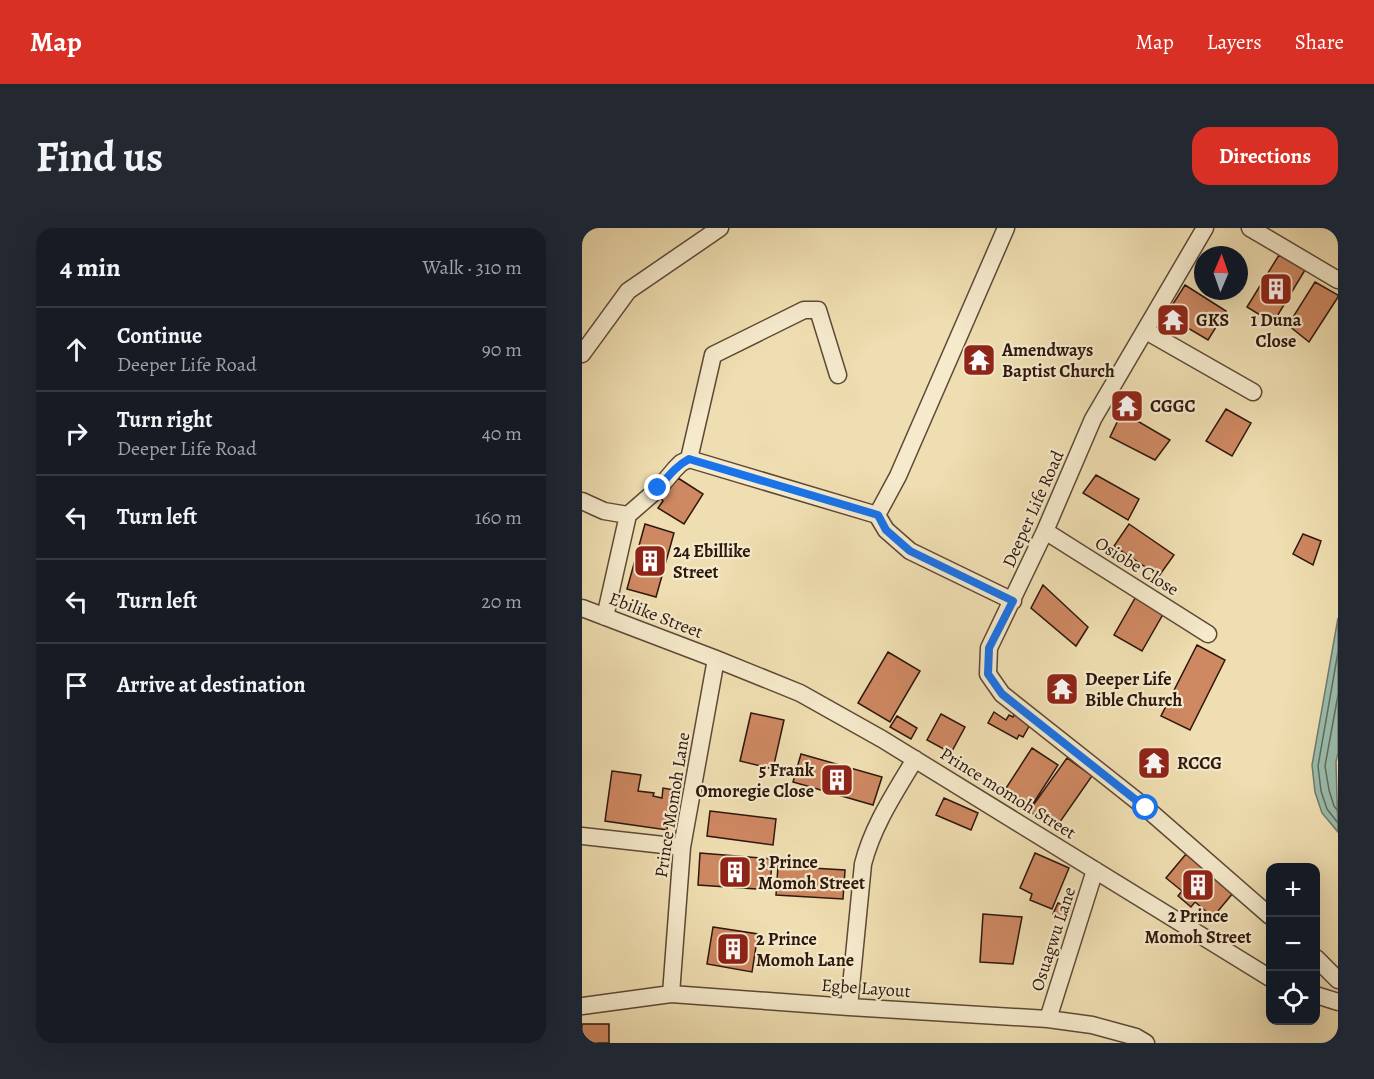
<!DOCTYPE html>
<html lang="en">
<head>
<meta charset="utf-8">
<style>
  body { margin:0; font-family:Alegreya,serif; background:#242831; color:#f1f3f6 }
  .controls { position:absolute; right:18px; bottom:18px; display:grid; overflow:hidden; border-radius:12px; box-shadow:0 6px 24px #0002 }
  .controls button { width:54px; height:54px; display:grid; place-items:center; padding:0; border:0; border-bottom:2px solid #363941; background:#171b24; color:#f1f3f6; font:30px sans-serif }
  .compass { position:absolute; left:612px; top:18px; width:54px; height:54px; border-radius:50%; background:#171b24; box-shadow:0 6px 24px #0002; rotate:2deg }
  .stop { position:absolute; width:18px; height:18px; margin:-14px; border:4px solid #1a73e8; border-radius:50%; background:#fff }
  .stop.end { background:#1a73e8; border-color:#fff; box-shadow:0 2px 6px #0008 }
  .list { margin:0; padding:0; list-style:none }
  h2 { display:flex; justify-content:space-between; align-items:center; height:78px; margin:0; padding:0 24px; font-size:26px }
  h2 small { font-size:20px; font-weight:400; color:#9ea1a6 }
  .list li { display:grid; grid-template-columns:39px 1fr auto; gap:18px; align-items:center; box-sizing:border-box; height:84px; padding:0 24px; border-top:2px solid #363941 }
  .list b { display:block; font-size:22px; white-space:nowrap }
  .list p { margin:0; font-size:20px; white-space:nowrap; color:#9ea1a6 }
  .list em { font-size:20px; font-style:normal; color:#9ea1a6 }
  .icon { flex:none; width:33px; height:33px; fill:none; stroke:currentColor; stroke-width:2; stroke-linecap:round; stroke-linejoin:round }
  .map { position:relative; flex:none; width:756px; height:815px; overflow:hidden; border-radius:18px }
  header { display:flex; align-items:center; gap:36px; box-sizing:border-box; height:84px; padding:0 30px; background:#d93025; color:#fff }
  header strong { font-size:28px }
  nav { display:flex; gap:33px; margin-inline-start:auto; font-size:21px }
  .intro { display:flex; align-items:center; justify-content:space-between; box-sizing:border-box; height:144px; padding:0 36px }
  h1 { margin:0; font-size:42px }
  .button { padding:15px 27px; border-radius:18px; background:#d93025; color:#fff; font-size:21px; font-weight:700 }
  main { display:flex; gap:36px; padding:0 36px }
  aside { flex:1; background:#171b24; border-radius:18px; box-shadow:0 6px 24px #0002 }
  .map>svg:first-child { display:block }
  .water { fill:#9abcac; stroke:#6f7a6d; stroke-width:1.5 }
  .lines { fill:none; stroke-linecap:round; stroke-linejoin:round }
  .shore { stroke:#646a5d; stroke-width:1.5 }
  .building { fill:#ce8862; stroke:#2e170e; stroke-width:1.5 }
  .minor-casing { stroke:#5e4937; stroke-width:19 }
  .minor { stroke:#f5eacc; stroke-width:16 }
  .route { stroke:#1a73e8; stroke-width:8 }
  .labels { text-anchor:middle; stroke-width:4.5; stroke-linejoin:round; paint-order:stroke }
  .poi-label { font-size:18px; font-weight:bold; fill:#2e170e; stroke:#f5eacc; text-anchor:start }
  .street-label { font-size:18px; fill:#2e170e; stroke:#f5eacc }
</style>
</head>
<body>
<header>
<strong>Map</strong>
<nav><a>Map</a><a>Layers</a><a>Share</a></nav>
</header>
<div class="intro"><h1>Find us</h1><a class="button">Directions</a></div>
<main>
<aside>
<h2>4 min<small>Walk · 310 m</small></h2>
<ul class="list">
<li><svg class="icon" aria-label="ahead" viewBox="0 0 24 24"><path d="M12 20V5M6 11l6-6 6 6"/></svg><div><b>Continue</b><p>Deeper Life Road</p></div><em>90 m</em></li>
<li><svg class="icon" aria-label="right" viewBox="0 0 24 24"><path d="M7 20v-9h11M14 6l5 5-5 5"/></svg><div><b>Turn right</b><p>Deeper Life Road</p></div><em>40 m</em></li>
<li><svg class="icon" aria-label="left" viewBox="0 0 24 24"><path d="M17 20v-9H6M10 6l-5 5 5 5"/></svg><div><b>Turn left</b></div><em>160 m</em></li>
<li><svg class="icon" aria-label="left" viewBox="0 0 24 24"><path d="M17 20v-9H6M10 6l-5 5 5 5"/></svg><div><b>Turn left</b></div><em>20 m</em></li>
<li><svg class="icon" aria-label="arrive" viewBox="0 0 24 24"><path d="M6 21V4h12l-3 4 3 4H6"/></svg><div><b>Arrive at destination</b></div></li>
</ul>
</aside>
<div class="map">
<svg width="756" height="815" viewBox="0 0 756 815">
  <rect width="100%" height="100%" fill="#efdeb1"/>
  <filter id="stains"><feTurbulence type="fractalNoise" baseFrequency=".00333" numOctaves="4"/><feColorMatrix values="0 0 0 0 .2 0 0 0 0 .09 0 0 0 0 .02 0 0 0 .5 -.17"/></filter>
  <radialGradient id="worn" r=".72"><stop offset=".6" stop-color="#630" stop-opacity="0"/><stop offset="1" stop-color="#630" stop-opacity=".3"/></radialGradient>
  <path class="water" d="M756,390v135l-2,9 2,70 -16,-19 -7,-21 -3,-27z"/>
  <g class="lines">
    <path class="shore" d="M756,424l-20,114 3,25 6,18 11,14
      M756,467l-13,71 4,24 5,16 4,5"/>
  </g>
  <path class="building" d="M697,27l26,15 -32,53 -26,-16z
    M733,54l23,13v2l-29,45 -21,-17z
    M603,57l41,26 -18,29 -42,-25z
    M644,181l25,14 -19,33 -26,-15z
    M540,184l48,28 -15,20 -45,-23z
    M514,247l43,24 -11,21 -45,-27z
    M96,250l25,16 -19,30 -26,-16 5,-7 -3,-3 12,-18 3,2z
    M63,296l29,9 -18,64 -29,-8z
    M547,296l45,31 -15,21 -45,-30z
    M721,306l18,7 -8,24 -20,-11z
    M461,357l45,42 -12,19 -45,-38z
    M556,365l28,16 -24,42 -28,-16z
    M615,417l28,15 -35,70 -29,-14z
    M306,424l32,19 -30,51 -32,-19z
    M412,484l12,8 3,-5 4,2 3,-5 16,9 -9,16 -4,-2 -2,4 -29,-16z
    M169,485l33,7 -11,49 -33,-8z
    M359,486l24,13 -14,26 -24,-13z
    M315,488l20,12 -6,11 -21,-12z
    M450,520l26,17 -31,48 -26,-17z
    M219,526l81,23 -9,28 -80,-23z
    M485,530l25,18 -37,53 -26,-18z
    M30,543l29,4 -3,16 16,2 -1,3 9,2 1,-10 12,2 -2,16 -3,-1 -3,25 -62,-9z
    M362,570l34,15 -7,17 -35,-15z
    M128,583l66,8 -3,26 -66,-9z
    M118,625l72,6 -2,31 -72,-5z
    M453,625l34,15 -17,41 -22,-9 2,-6 -12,-6z
    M604,626l47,39 -20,24 -18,-15 -4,5 -13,-11 4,-5 -16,-13z
    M196,638l67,4 -2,29 -67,-4z
    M476,675l13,5 -5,12 -13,-6z
    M401,686l39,3 -9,47 -33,-2z
    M131,699l45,7 -6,38 -45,-8z
    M0,796h27v19h-27z"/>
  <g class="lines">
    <defs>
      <path id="minor" d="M623,0l-112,191 -48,112 -56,117 -1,26 14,20 144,114 124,108
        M668,0l88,52
        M564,103l107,61
        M0,126l46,-63 92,-63
        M107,231l24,-104 91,-45h14l20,65
        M0,273l22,10 24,4
        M295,287l21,-39 108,-248
        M463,303l163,103
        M0,380l134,51 84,34 82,46 388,239
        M23,389l23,-102 31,-27 16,-19 6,-6 8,-4 188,56 9,15 24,21 103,50
        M0,608l100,11
        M734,730l22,22
        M89,766l11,-147 34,-188
        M734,767l22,7
        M0,778l89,-12 178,13 199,12 44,6 44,12 10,6
        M267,779l14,-143c10,-39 32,-71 52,-105
        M466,791l47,-149"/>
    </defs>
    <use href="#minor" class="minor-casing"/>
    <use href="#minor" class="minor"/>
  </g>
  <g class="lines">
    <path class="route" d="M76,260c10,-11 18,-22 31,-29l189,56 8,15 24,21 103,50 -24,47 -1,26 14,20 144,114"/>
  </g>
  <defs>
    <symbol id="building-square" viewBox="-11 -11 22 22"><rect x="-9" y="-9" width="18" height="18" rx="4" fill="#8f2418" stroke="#f5eacc"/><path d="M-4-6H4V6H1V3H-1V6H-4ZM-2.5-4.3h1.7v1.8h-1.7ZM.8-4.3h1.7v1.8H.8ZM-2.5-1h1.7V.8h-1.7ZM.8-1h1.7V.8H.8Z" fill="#fff"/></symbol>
    <symbol id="temple-square" viewBox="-11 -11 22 22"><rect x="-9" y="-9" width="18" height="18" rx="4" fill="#8f2418" stroke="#f5eacc"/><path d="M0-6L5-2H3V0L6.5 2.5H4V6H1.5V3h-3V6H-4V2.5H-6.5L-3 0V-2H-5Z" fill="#fff"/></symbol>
  </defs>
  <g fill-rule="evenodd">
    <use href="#building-square" x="675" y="42" width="38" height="38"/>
    <use href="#temple-square" x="572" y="73" width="38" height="38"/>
    <use href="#temple-square" x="378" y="113" width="38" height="38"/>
    <use href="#temple-square" x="526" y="159" width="38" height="38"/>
    <use href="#building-square" x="49" y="314" width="38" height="38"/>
    <use href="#temple-square" x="461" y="442" width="38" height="38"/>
    <use href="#temple-square" x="553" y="516" width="38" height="38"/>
    <use href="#building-square" x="236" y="533" width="38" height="38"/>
    <use href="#building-square" x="134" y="625" width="38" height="38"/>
    <use href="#building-square" x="597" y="638" width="38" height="38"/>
    <use href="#building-square" x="132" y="702" width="38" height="38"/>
  </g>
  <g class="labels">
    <g class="poi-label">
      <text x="614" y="98">GKS</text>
      <text x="694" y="98" text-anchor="middle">1 Duna<tspan x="694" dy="21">Close</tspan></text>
      <text x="420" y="128">Amendways<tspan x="420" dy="21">Baptist Church</tspan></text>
      <text x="568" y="184">CGGC</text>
      <text x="91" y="329">24 Ebillike<tspan x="91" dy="21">Street</tspan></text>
      <text x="503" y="457">Deeper Life<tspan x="503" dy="21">Bible Church</tspan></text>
      <text x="595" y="541">RCCG</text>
      <text x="232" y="548" text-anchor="end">5 Frank<tspan x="232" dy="21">Omoregie Close</tspan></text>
      <text x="176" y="640">3 Prince<tspan x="176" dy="21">Momoh Street</tspan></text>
      <text x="616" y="694" text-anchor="middle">2 Prince<tspan x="616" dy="21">Momoh Street</tspan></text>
      <text x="174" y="717">2 Prince<tspan x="174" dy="21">Momoh Lane</tspan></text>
    </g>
    <g class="street-label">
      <text transform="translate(451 281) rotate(-66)" y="6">Deeper Life Road</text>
      <text transform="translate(555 338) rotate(32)" y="6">Osiobe Close</text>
      <text transform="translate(74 387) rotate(21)" y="6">Ebilike Street</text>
      <text transform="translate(426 565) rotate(32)" y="6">Prince momoh Street</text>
      <text transform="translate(90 577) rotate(-81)" y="6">Prince Momoh Lane</text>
      <text transform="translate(471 711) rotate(-72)" y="6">Osuagwu Lane</text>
      <text transform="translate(284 760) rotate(4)" y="6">Egbe Layout</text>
    </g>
  </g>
  <rect width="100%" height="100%" filter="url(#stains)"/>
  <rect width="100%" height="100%" fill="url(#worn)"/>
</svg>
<div class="controls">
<button>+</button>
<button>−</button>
<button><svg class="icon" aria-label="locate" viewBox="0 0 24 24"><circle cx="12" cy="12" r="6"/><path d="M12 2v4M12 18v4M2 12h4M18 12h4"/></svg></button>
</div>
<svg class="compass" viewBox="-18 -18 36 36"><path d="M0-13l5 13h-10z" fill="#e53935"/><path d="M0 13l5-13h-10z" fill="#9ea1a6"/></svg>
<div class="stop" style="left:564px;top:580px"></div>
<div class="stop end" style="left:76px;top:260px"></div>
</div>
</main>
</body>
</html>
